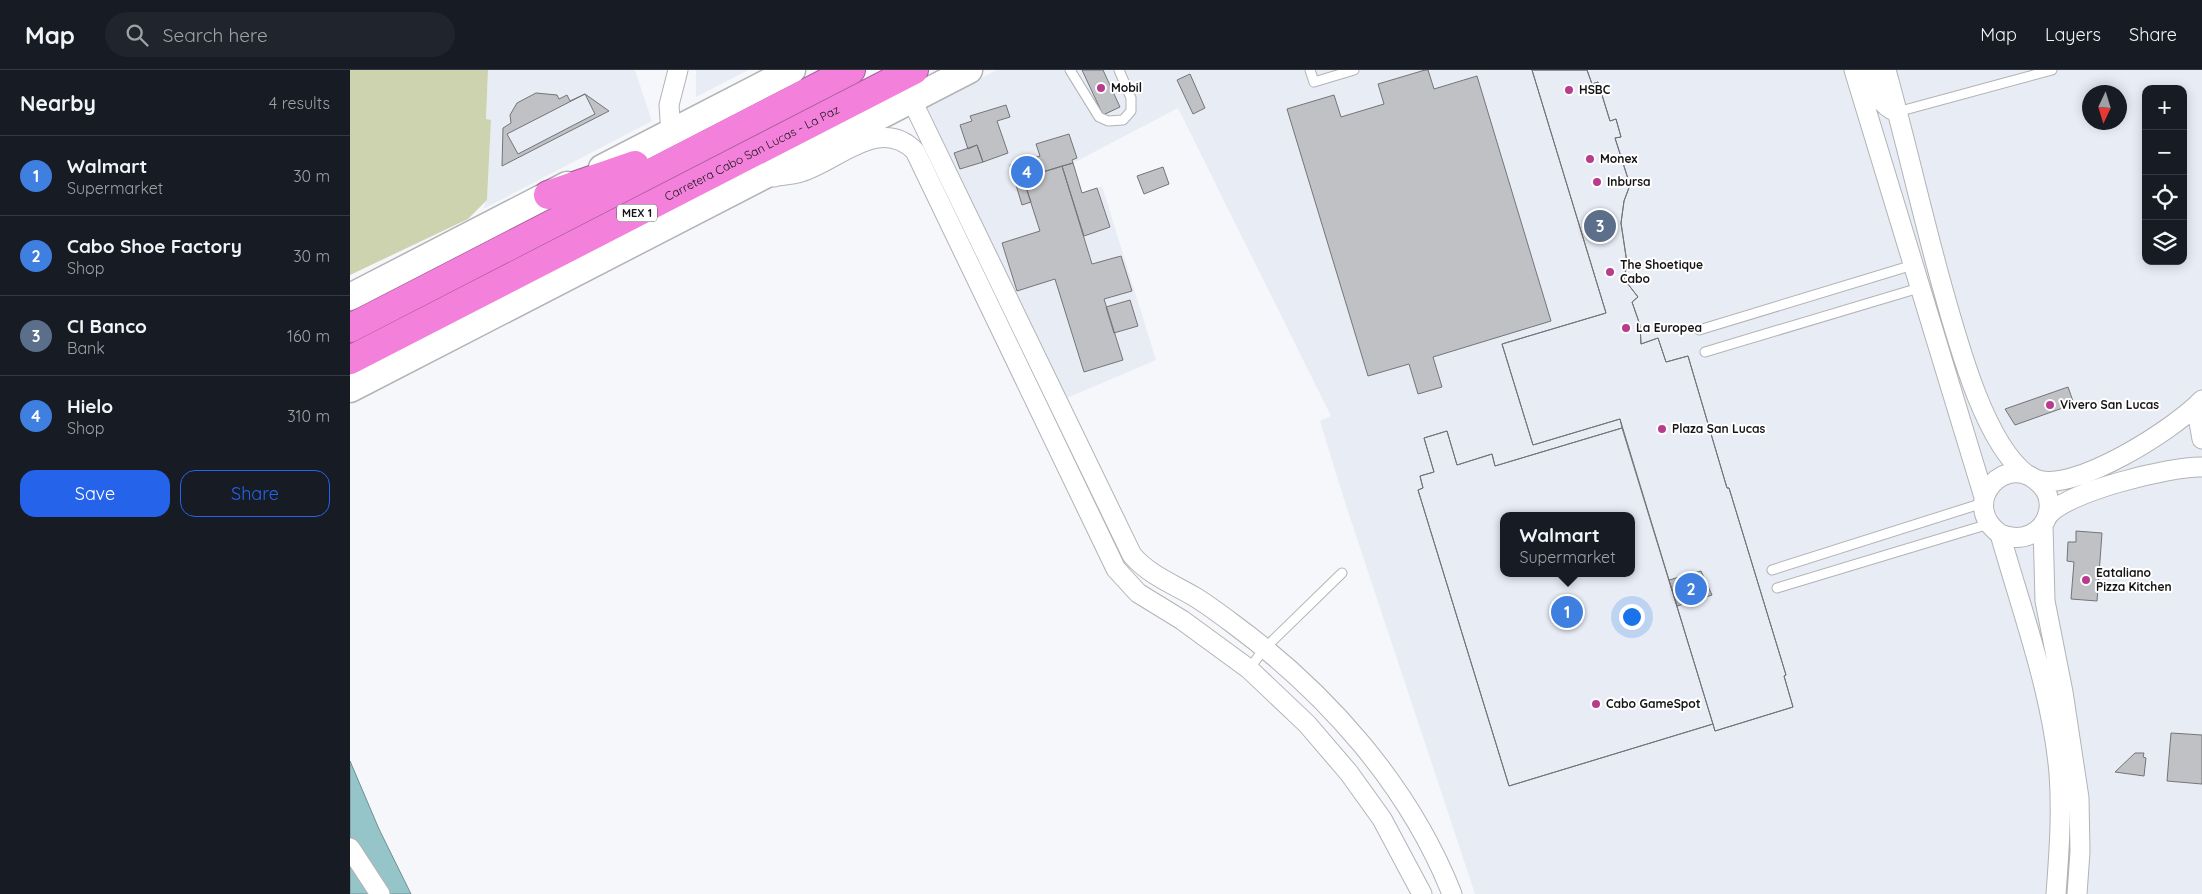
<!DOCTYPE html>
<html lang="en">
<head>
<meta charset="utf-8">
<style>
  body { margin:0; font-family:Quicksand,sans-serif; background:#20242c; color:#f1f3f6 }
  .controls { position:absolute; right:15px; top:15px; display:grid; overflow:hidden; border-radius:10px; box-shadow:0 2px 12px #0003 }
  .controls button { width:45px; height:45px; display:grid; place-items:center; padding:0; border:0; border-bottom:1px solid #363941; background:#171b24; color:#f1f3f6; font:25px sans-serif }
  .compass { position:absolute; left:1732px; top:15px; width:45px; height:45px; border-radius:50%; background:#171b24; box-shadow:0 2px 12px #0003; rotate:184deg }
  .you { position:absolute; left:1281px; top:546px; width:18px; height:18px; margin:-12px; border:4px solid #fff; border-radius:50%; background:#1a73e8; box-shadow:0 0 0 8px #1a73e833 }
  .badge { display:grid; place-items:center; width:32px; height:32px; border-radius:50%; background:#2563eb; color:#fff; font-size:16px; font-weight:700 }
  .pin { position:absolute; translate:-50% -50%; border:2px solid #fff; box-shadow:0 1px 5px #0006 }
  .popup { position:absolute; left:1150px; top:442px; width:135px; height:65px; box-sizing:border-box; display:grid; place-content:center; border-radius:10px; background:#171b24; filter:drop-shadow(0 1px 4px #0005); font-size:16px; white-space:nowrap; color:#9ea1a6 }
  .popup b { font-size:19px; color:#f1f3f6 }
  .popup::after { content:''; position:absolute; left:50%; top:100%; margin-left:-10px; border:10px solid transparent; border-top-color:#171b24 }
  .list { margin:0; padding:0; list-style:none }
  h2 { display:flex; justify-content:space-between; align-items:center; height:65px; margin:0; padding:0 20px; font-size:21px }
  h2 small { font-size:16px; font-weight:400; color:#9ea1a6 }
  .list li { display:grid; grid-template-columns:32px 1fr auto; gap:15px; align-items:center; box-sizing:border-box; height:80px; padding:0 20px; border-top:1px solid #363941 }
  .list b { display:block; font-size:19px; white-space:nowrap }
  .list p { margin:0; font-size:16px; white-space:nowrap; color:#9ea1a6 }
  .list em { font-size:16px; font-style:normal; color:#9ea1a6 }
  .actions { display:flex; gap:10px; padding:15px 20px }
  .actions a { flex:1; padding:11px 0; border:1px solid #2563eb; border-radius:15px; text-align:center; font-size:18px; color:#2563eb }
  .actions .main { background:#2563eb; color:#fff }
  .icon { flex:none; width:28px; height:28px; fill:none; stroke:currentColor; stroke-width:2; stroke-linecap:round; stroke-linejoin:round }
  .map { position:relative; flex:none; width:1852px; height:824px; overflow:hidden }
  header { display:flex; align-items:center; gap:30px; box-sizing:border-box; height:70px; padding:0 25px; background:#171b24; border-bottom:1px solid #363941 }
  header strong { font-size:24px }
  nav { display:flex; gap:28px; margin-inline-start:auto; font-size:18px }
  .search { width:350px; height:45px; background:#20242c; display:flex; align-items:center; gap:12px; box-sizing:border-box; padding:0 18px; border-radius:28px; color:#9ea1a6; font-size:19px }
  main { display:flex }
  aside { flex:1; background:#171b24 }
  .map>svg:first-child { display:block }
  .built { fill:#e8ecf5; fill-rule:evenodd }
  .green { fill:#ced3af }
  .water { fill:#95c5c8; stroke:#6e9092 }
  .building { fill:#bfc1c4; stroke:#747578; fill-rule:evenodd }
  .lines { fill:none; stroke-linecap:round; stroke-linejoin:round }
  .lane-casing { stroke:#b2b3b6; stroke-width:11 }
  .street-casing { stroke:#b2b3b6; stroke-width:21 }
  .secondary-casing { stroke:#b2b3b6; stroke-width:29 }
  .highway-casing { stroke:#a55a96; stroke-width:30 }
  .lane { stroke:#fff; stroke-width:9 }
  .street { stroke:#fff; stroke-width:19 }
  .secondary { stroke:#fff; stroke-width:26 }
  .highway { stroke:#f380db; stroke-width:28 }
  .poi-dot { fill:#b93c8c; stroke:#fff; stroke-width:2 }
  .labels { text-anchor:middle; stroke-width:4; stroke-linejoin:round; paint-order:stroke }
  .shield { fill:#fff; stroke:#5a5a5b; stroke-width:1 }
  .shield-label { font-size:11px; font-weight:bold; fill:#141415 }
  .poi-label { font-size:12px; font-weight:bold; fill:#141415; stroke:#fff; text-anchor:start }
  .street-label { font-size:12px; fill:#141415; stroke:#fff }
</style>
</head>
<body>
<header>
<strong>Map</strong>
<div class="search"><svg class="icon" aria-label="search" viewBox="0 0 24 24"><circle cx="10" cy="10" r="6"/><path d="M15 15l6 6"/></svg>Search here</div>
<nav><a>Map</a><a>Layers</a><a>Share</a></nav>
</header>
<main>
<aside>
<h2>Nearby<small>4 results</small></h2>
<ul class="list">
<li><span class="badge" style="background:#3f7fe0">1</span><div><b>Walmart</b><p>Supermarket</p></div><em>30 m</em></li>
<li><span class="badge" style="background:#3f7fe0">2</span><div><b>Cabo Shoe Factory</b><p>Shop</p></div><em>30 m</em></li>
<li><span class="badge" style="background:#5c6f8a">3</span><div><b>CI Banco</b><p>Bank</p></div><em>160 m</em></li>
<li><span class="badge" style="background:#3f7fe0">4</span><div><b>Hielo</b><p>Shop</p></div><em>310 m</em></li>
</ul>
<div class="actions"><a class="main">Save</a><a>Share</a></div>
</aside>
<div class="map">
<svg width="1852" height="824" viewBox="0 0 1852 824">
  <rect width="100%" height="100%" fill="#f6f7fa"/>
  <path class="built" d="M138,0h147l17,51 -169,88 4,-9 4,-80h-5z
    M346,0h52l-52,27z
    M647,0h1205v824h-727l-133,-401 -22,-72 11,-5 -153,-308 -105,55 9,30 20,-7 54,174 -89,38 -141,-291zM1796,19h37v172h-37zM1740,22h30v30h-30zM1153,446h128v57h-128z"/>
  <path class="green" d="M0,0h138l-2,49 5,1 -4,80 -19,19 -118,56z"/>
  <path class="water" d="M0,691l29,68 32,65h-61z"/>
  <path class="building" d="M732,0h21l17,37 -17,8z
    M1075,0h3l6,19 43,-13 74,245 -118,36 9,30 -24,7 -9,-30 -41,12 -81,-267 47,-14 7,22 43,-13 -6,-20z
    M1182,0h55l5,14 6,-2 12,39 6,-2 5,18 -6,1 15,47 -6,16 -3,22 6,40 -3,16 14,18 -6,5 8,23 1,19 17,-6 8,24 22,-6 39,132h2l57,187 -2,1 9,31 -78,24 -2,-7 -204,62 -91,-296 5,-2 -3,-12 14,-4 -10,-34 23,-7 10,34 35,-11 3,12 127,-38 -2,-9 -87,26 -31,-101 104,-31zM1153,446h128v57h-128z
    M1182,0h55l5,14 6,-2 12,39 6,-2 5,18 -6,1 15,47 -6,16 -3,22 6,40 -3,16 14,18 -6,5 8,23 1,19 17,-6 8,24 22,-6 39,132h2l57,187 -2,1 9,31 -78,24 -95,-312 -87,26 -31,-101 104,-31z
    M840,4l15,34 -12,6 -16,-34z
    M186,23l21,2 2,4 8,-4 3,6 15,-7 24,17 -107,55 1,-38 8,-5 -1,-8 7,-12z
    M235,24l10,20 -77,40 -11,-20z
    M656,35l4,12 -13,4 11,32 -25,9 -6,-17 -9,4 -8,-24 12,-4 -2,-5z
    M719,64l8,24 -5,2 1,3 -50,15 8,24 -9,3 -12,-40 30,-9 -4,-12z
    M627,75l6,17 -23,7 -6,-16z
    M723,93l9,30 15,-5 13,39 -26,9 -22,-70z
    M712,96l30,98 29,-8 11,35 -28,8 19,61 -39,12 -29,-93 -38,12 -15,-48 38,-12 -17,-53z
    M813,97l6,17 -25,10 -7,-18z
    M780,230l8,26 -24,7 -8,-26z
    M1718,317l6,17 -59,21 -10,-16z
    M1272,358l91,296 -204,62 -91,-296 5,-2 -3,-12 14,-4 -10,-34 23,-7 10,34 35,-11 3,12zM1153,446h128v57h-128z
    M1726,461l26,2 -5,68 -26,-2 3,-37 -7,-1 1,-19h8z
    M1351,501l11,24 -35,11 -8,-26z
    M1821,663l31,2v49l-35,-3z
    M1785,683h9l-1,4 3,1 -2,18 -29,-4z"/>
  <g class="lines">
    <defs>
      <path id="lane" d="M720,0l29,47 9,4 15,-1 8,-9v-13l-12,-28
        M960,0l4,12 40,-12
        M1547,42l155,-42
        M1349,260l214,-65
        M1355,282l214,-64
        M1422,500l211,-67
        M1427,518l212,-64
        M899,599l15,-20 78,-76"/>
      <path id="street" d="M1504,0l130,427
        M1518,0c6,18 10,35 29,42
        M1536,0c20,72 36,144 56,216 15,52 41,155 84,188
        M573,24l-7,7v8l216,446c17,20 41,29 63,42 13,8 25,17 37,26 94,69 177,162 220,271
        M321,63l-2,-28 9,-35
        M424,107c8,-2 18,-2 27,-5 36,-11 79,-57 114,-21l201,418 22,24 44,27 67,49 58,55 42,49 33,46 40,75
        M1852,335l-3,17 3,17
        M1685,409c37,16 141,-51 167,-79
        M1697,447c16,-25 125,-51 155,-50
        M1693,455l2,76 18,91 16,106 1,54 -3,42
        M1650,464c21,9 45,0 49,-25 1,-9 -2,-18 -8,-24 -33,-37 -84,18 -41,49 22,78 52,158 59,239 3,40 0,81 -3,121
        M0,778l30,46"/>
      <path id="secondary" d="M252,98l190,-98
        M0,227l217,-112
        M0,319l619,-319"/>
      <g id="highway">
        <path d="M198,125l87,-30"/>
        <path d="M0,258l501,-258"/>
        <path id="s1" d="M0,290l564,-290"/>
      </g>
    </defs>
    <use href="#lane" class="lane-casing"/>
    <use href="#street" class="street-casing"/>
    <use href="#secondary" class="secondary-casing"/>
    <use href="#highway" class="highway-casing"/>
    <use href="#lane" class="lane"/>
    <use href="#street" class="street"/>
    <use href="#secondary" class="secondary"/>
    <use href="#highway" class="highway"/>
  </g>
  <g class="poi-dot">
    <circle cx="751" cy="18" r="5"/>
    <circle cx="1219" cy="20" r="5"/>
    <circle cx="1240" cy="89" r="5"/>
    <circle cx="1247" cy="112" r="5"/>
    <circle cx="1260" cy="202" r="5"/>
    <circle cx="1276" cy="258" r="5"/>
    <circle cx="1700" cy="335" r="5"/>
    <circle cx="1312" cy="359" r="5"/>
    <circle cx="1736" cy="510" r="5"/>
    <circle cx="1246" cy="634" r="5"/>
  </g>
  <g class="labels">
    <rect class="shield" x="267" y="134.5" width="40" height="17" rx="4"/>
    <g class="shield-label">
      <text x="287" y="147">MEX 1</text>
    </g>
    <g class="poi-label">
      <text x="761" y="22">Mobil</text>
      <text x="1229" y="24">HSBC</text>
      <text x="1250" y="93">Monex</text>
      <text x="1257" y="116">Inbursa</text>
      <text x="1270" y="199">The Shoetique<tspan x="1270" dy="14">Cabo</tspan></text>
      <text x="1286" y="262">La Europea</text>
      <text x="1710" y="339">Vivero San Lucas</text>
      <text x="1322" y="363">Plaza San Lucas</text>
      <text x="1746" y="507">Eataliano<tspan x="1746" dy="14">Pizza Kitchen</tspan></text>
      <text x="1256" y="638">Cabo GameSpot</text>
    </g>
    <g class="street-label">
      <text dy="4" stroke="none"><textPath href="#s1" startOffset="452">Carretera Cabo San Lucas - La Paz</textPath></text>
    </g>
  </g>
</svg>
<div class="controls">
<button>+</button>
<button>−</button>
<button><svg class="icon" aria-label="locate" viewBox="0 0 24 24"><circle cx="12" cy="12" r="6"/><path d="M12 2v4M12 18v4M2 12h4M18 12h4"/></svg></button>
<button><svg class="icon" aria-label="layers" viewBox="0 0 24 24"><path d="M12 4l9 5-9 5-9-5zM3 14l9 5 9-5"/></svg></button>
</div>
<svg class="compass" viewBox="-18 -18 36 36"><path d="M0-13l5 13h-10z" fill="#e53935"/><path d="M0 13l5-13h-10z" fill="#9ea1a6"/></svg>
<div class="you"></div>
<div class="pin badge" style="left:1217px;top:542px;background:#3f7fe0">1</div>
<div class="popup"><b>Walmart</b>Supermarket</div>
<div class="pin badge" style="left:1341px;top:519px;background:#3f7fe0">2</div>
<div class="pin badge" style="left:1250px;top:156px;background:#5c6f8a">3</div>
<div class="pin badge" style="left:677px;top:102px;background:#3f7fe0">4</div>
</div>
</main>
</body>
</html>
